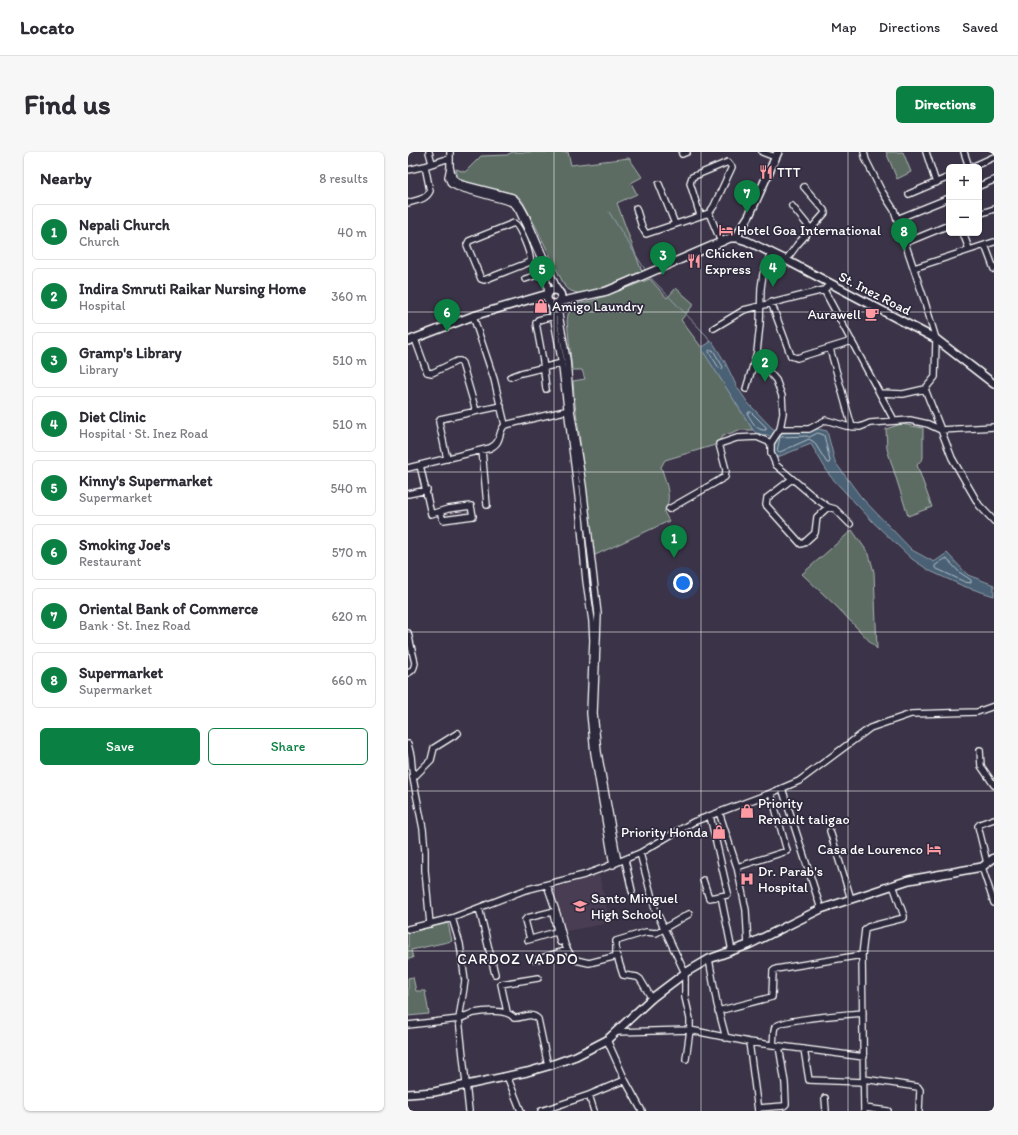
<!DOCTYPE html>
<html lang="en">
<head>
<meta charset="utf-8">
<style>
  body { margin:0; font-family:Itim,sans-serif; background:#f7f7f7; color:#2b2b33 }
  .controls { position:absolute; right:12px; top:12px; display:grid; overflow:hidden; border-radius:6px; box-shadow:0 1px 3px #0004 }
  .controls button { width:36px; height:36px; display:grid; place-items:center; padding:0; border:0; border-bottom:1px solid #e1e1e2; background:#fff; color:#2b2b33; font:20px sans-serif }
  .you { position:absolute; left:275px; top:431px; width:14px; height:14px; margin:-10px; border:3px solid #fff; border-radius:50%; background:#1a73e8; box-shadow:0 0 0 6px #1a73e833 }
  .badge { display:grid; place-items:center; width:26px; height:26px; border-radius:50%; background:#0b8043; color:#fff; font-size:13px; font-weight:700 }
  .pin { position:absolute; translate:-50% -33px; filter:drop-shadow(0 1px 2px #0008) }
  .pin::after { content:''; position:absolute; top:21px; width:14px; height:12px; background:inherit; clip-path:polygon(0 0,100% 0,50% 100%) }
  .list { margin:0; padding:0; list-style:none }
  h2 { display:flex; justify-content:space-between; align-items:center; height:52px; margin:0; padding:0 16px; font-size:17px }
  h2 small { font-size:13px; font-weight:400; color:#7c7c81 }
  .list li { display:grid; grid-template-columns:26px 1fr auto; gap:12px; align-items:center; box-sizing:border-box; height:56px; margin:0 8px 8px; padding:0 8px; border:1px solid #e1e1e2; border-radius:6px }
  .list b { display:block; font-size:15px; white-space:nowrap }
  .list p { margin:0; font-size:13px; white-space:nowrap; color:#7c7c81 }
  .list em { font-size:13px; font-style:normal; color:#7c7c81 }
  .actions { display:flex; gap:8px; padding:12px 16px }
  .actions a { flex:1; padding:9px 0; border:1px solid #0b8043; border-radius:6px; text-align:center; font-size:14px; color:#0b8043 }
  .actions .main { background:#0b8043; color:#fff }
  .map { position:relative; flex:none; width:586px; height:959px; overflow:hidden; border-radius:6px }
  header { display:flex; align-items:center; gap:24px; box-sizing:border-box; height:56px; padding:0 20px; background:#fff; border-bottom:1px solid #e1e1e2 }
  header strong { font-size:19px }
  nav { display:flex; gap:22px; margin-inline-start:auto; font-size:14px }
  .intro { display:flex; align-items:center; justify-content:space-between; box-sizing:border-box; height:96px; padding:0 24px }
  h1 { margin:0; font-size:28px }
  .button { padding:10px 18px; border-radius:6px; background:#0b8043; color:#fff; font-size:14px; font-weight:700 }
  main { display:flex; gap:24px; padding:0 24px }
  aside { flex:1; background:#fff; border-radius:6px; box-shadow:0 1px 3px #0004 }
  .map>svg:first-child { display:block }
  .built { fill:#4a3e53 }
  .green { fill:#5b6c64; stroke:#adb6b2 }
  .water { fill:#496074; stroke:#92a0ac }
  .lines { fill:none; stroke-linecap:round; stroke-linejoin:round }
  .shore { stroke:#b6bfc7; stroke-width:1 }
  .stream { stroke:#92a0ac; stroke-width:1 }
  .minor-casing { stroke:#fff; stroke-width:8 }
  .major-casing { stroke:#fff; stroke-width:10 }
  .minor { stroke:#2f2a3d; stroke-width:5.5 }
  .major { stroke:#2f2a3d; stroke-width:7 }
  .grid { fill:none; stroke:#fff; stroke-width:1; stroke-opacity:0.55 }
  .labels { text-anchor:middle; stroke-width:3.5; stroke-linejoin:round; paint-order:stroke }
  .poi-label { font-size:14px; fill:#fff; stroke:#2f2a3d; text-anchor:start }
  .street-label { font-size:14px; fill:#fff; stroke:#2f2a3d }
  .neighbourhood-label { font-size:15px; letter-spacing:1px; fill:#fff; stroke:#2f2a3d }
</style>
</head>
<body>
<header>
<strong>Locato</strong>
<nav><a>Map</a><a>Directions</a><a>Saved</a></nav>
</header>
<div class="intro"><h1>Find us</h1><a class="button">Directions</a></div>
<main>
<aside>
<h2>Nearby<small>8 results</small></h2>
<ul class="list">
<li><span class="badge">1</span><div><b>Nepali Church</b><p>Church</p></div><em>40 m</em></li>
<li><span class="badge">2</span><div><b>Indira Smruti Raikar Nursing Home</b><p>Hospital</p></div><em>360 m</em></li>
<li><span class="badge">3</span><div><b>Gramp's Library</b><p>Library</p></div><em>510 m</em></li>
<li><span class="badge">4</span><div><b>Diet Clinic</b><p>Hospital · St. Inez Road</p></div><em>510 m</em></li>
<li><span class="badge">5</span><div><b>Kinny's Supermarket</b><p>Supermarket</p></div><em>540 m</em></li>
<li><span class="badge">6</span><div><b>Smoking Joe's</b><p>Restaurant</p></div><em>570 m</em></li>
<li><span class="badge">7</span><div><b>Oriental Bank of Commerce</b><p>Bank · St. Inez Road</p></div><em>620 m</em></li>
<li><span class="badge">8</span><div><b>Supermarket</b><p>Supermarket</p></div><em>660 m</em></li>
</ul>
<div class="actions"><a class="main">Save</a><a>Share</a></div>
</aside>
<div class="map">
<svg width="586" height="959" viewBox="0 0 586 959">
  <rect width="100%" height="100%" fill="#3b3347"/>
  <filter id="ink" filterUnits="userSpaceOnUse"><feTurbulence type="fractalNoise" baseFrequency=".025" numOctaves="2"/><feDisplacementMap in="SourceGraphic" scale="8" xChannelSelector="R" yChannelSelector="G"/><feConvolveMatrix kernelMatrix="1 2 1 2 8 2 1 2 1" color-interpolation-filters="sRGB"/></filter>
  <g filter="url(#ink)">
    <path class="built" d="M191,723l11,48 -49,9 -10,-43z"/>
    <path class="green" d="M104,0h56l3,13 58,-7 13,19 -11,6 6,11 -20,9 25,69 -46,18 -16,4 -9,-3 -6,-4 -29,-60 -13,-25 -6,-7 -7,-2 -38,-8 -14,-6 -2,-10 9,3 16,-16 26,-1z
      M478,0h17l8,20 -14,7z
      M242,127l17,19 9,-10 18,16 -13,16 24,32 48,78h-14l-16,6 -8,9 -50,15 -4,7c5,15 12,32 3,45l5,9 -76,35 -6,-62 -13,-98 -1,-15 12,-2 -3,-9h-10l-5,-49 2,-12 7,-5 16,-3z
      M493,272l22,4v30l-6,7 15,42 -24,9 -21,-67 -1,-20z
      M444,378l17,24 5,18 3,77 -40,-42 -35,-33z
      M40,771l4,18 -41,9 2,8 -5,1v-26z
      M5,825l3,14h9l4,23 -21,2v-38z"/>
    <path class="water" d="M304,189l13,21 12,25 11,16 24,25 9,5 28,-1 9,-3 9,2 8,31 26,35 51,53 22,12 13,-9 21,22 26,10v11l-31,-10 -33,-15 -18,-12 -38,-36 -44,-47 -19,-32 -36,14 -2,-10 3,-6 -8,-7 -11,-1 -4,-4 -52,-82z"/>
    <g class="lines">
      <path class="shore" d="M302,198h3l10,17 -1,2 -3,-1 -10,-16z
        M341,260h2l15,15v3c-10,1 -13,-8 -18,-15z
        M410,281l6,2 6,26 -1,2h-2l-13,-21 -5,-3 -29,13 -3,-1 3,-14 27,-1 2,1z
        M537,407h2l12,13 12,8v3l-6,-1 -30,-14v-2z"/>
      <path class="stream" d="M201,60l37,59
        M241,124l58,60 3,6"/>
      <defs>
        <path id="minor" d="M21,0l3,11
          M42,0v15l-2,10 3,7 6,3 53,15 5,3 4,6 24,52 3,9 2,22
          M354,0l13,5
          M456,0l2,8 15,30 13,20 30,89 12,40 -1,38 -10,12 -22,5 -23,-1
          M518,0l10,31
          M556,0l5,15
          M274,2l5,-2
          M17,14l25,-8
          M42,15l3,11 8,6 51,13c7,4 10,12 14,19l33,77
          M564,15l22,-10
          M0,18l17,-4 5,25c-4,9 -14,9 -22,12
          M251,32l16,40
          M571,34l15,-6
          M501,42l40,-17
          M384,54l18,22
          M228,56l6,19 4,7 63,-21 5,-7 18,-39 -4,-5 -36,15 -2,6 10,32
          M301,61l12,29
          M571,62l15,-5
          M489,67l52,-21
          M106,71c6,3 18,33 16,39l-46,18 -3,-1 -14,-34 2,-4z
          M555,81l6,16
          M497,91l44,-18
          M577,93l9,24
          M363,101l-8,21 -2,14 -1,36 -3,28 6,13 13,15 6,16 1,17 -3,16 -9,14v10l5,12 39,33 13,9 7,2 15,15
          M378,108l11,-15 28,-32 -1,-3 -20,-23
          M506,116l80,-26
          M117,127l21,-7
          M416,138l70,130
          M363,150l20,54 6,2 55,-17
          M143,151l10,56 17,137 8,85 6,40 1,19 -3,73 4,40 19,112
          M149,151l10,57 4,50 12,76 15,128 -4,99 4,39 20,110
          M65,164l21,63 11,46
          M306,176l30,-18 80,-20 6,-6
          M7,187l12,33 5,1 25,-12h3l2,2 14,48
          M422,197l22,78
          M102,225l11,-4 41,-10
          M138,237l-3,-28 -7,-38 2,-3 16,-4
          M338,237l11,-37
          M517,237l27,69 27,47 15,16
          M372,277h29l17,-9 20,6 14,1 10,-4 40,-3 18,4 13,6 53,-3
          M74,298l5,55
          M39,307l-8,-37 1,-3 61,-13
          M12,313l11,49 17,-5 23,-3 2,10 -30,4 -3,-8
          M0,316l82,-20c13,-6 7,-16 15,-23l64,-15
          M384,327l-25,19 -1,7 35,39 3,-1 11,-10 2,-16 11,-10
          M0,342l19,-4
          M261,357l56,-32 1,-7 -7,-26 18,-6 20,-1 14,6
          M0,481l7,30c-1,5 -2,8 -7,10
          M0,592l3,12 2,22 10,51 2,22v19l5,54
          M572,598l1,16 13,19
          M5,626l18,-18 3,-12 24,-15
          M374,636l39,121
          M311,660l18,55 9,43 2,35
          M422,679l21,68
          M232,701l15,56 30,64v24l5,22v11l-4,29
          M217,708l7,31
          M579,711l-9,-37 2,-2 14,-5
          M329,715l50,-16 -16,-58
          M574,715l12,36
          M295,728l6,18 18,-3 1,-2 -18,-77
          M139,733l10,29 8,31 6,11 5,4 13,3 28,-7 6,19 14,2 3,2 12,20
          M313,744l11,55
          M71,756l16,66
          M44,766l8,26 5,37 -6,38
          M0,777l44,-11 73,-28 59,-15 22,-8 34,-14 53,-31 78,-29 28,-12 71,-53 41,-14 66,-2 17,-6
          M122,787l-5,-19 2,-2 24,-6 2,2 7,28
          M120,788l31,-9
          M208,804v-15l30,-9 10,1 33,-19
          M301,807l8,45 9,34
          M127,808l32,-10
          M310,859l54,-14 1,-26 3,-2 86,-14
          M99,860l-6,-28 37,-6
          M51,867c5,-2 10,-5 15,-6 10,-2 34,-4 40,5 9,1 16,-7 24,1l10,47
          M0,873l51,-6 10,92
          M207,880l75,-2 59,12 115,15
          M199,888l18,40 17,31
          M341,890l9,69
          M365,893c1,-5 0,-14 2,-18 5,-8 75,-13 88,-14
          M396,897l5,31 55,2
          M99,924l14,35
          M456,927l54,8 2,3 -1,21
          M181,943l5,16
          M417,946l1,13
          M350,956l26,-2 2,-2 -1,-21 -6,-37
          M456,956l24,3
          M133,959l48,-16 36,-15
          M456,959l-2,-156 3,-26 3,-2 36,-9v-2l-11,-31"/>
        <path id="major" d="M329,86l10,3 39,19 150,79 58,45
          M139 145a7 7 0 1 1 14 0a7 7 0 1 1-14 0Z
          M151,150l48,-11 114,-49 9,-4h7l3,-8 9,-14 29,-64
          M0,189l65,-25 75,-22
          M0,942l26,-2 93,-20 21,-6 28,-10 31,-16 45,-42 33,-25 24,-14 39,-14 73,-36 88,-29 73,-13 12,-9"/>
      </defs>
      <use href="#minor" class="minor-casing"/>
      <use href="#major" class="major-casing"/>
      <use href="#minor" class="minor"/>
      <use href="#major" class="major"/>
    </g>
  </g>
  <path class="grid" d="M146,0v959M293,0v959M440,0v959M0,160h586M0,320h586M0,480h586M0,639h586M0,799h586"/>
  <defs>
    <symbol id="restaurant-bare" viewBox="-9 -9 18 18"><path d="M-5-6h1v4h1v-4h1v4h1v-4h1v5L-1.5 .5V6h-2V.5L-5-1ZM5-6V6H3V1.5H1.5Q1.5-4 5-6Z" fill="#ff9aa2" stroke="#2f2a3d" stroke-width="2.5" paint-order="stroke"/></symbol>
    <symbol id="hotel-bare" viewBox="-9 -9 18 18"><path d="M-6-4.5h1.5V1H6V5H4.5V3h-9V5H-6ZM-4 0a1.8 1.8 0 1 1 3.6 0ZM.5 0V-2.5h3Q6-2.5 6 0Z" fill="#ff9aa2" stroke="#2f2a3d" stroke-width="2.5" paint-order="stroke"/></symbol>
    <symbol id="shop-bare" viewBox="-9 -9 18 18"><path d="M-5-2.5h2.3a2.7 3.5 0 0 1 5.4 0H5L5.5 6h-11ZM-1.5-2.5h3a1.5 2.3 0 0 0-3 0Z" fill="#ff9aa2" stroke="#2f2a3d" stroke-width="2.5" paint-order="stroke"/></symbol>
    <symbol id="cafe-bare" viewBox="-9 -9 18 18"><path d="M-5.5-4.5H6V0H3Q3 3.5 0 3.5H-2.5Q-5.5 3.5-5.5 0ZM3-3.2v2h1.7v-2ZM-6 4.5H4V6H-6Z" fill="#ff9aa2" stroke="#2f2a3d" stroke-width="2.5" paint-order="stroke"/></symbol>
    <symbol id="hospital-bare" viewBox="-9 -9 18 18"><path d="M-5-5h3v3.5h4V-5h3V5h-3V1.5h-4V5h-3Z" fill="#ff9aa2" stroke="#2f2a3d" stroke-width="2.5" paint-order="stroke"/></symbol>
    <symbol id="school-bare" viewBox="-9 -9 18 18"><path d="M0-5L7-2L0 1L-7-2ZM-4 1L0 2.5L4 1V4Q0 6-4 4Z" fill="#ff9aa2" stroke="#2f2a3d" stroke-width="2.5" paint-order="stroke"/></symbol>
  </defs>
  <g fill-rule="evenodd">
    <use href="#restaurant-bare" x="348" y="10" width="20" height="20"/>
    <use href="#hotel-bare" x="308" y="68" width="20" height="20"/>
    <use href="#restaurant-bare" x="276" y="99" width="20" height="20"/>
    <use href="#shop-bare" x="123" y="144" width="20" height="20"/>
    <use href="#cafe-bare" x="454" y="152" width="20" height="20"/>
    <use href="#shop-bare" x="329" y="649" width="20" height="20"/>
    <use href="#shop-bare" x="301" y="670" width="20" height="20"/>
    <use href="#hotel-bare" x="516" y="687" width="20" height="20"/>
    <use href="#hospital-bare" x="329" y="717" width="20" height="20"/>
    <use href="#school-bare" x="162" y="744" width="20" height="20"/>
  </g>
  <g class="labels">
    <g class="poi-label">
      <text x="369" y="25">TTT</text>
      <text x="329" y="83">Hotel Goa International</text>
      <text x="297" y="106">Chicken<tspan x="297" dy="16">Express</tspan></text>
      <text x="144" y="159">Amigo Laundry</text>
      <text x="453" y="167" text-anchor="end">Aurawell</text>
      <text x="350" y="656">Priority<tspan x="350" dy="16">Renault taligao</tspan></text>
      <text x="300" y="685" text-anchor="end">Priority Honda</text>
      <text x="515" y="702" text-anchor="end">Casa de Lourenco</text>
      <text x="350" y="724">Dr. Parab's<tspan x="350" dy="16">Hospital</tspan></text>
      <text x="183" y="751">Santo Minguel<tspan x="183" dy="16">High School</tspan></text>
    </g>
    <g class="street-label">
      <text transform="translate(467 141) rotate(27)" y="5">St. Inez Road</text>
    </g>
    <g class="neighbourhood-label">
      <text x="110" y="812">CARDOZ VADDO</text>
    </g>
  </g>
</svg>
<div class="controls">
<button>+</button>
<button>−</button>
</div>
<div class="you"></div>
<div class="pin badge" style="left:266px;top:406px">1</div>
<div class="pin badge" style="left:357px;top:230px">2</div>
<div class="pin badge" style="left:255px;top:123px">3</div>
<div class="pin badge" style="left:365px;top:135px">4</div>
<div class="pin badge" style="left:134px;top:137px">5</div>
<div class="pin badge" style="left:39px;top:180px">6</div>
<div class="pin badge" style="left:339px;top:61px">7</div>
<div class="pin badge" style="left:496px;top:99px">8</div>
</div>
</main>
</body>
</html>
